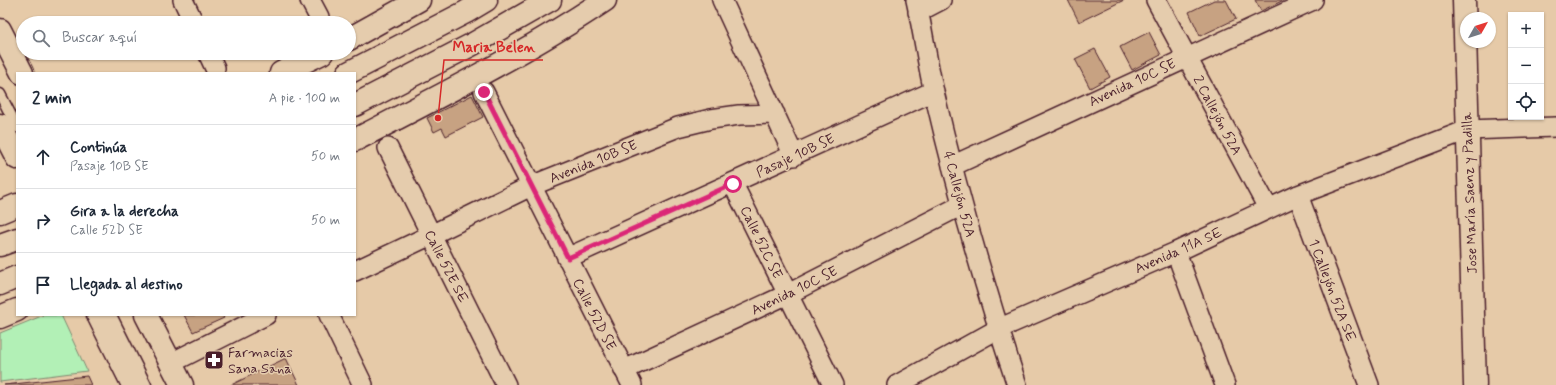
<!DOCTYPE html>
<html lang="es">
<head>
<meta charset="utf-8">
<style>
  body { margin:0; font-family:Mynerve,sans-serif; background:#f2f2f3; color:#1f2937 }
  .controls { position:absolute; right:12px; top:12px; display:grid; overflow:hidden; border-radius:0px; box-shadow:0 1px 3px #0004 }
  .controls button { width:36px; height:36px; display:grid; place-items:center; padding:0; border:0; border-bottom:1px solid #e0e1e3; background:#fff; color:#1f2937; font:20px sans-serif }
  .compass { position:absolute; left:1460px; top:12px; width:36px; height:36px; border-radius:50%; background:#fff; box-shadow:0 1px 3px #0004; rotate:51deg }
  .stop { position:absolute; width:12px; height:12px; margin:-9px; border:3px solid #db2777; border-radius:50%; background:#fff }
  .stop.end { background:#db2777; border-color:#fff; box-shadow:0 1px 4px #0008 }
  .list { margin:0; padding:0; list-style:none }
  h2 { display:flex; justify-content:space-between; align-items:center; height:52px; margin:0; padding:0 16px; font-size:17px }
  h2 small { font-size:13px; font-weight:400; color:#747a83 }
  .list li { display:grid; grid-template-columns:26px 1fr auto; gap:12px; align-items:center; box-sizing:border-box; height:64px; padding:0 16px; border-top:1px solid #e0e1e3 }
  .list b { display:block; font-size:15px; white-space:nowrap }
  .list p { margin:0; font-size:13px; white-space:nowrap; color:#747a83 }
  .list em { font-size:13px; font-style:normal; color:#747a83 }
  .icon { flex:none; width:22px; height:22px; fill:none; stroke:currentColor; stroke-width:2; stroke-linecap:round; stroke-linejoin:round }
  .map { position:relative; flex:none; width:1556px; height:385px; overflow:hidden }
  .search { position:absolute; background:#fff; box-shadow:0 1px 3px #0004; left:16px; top:16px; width:340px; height:44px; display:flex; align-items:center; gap:10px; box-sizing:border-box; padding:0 14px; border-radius:22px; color:#747a83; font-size:15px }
  .panel { position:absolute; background:#fff; box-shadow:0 1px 3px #0004; left:16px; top:72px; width:340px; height:244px; border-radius:0px }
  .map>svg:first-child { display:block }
  .green { fill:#b2f0b6; stroke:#7e8870 }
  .building { fill:#c7a282; stroke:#4a1f2b }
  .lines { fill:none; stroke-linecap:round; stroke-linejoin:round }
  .lane-casing { stroke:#4a1f2b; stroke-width:13 }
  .street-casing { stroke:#4a1f2b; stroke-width:22 }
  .secondary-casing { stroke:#4a1f2b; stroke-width:25 }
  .lane { stroke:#e5ccad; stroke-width:10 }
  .street { stroke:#e5ccad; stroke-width:19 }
  .secondary { stroke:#e5ccad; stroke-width:22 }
  .route { stroke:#db2777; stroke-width:5 }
  .labels { text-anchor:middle; stroke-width:3; stroke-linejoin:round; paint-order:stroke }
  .street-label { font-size:14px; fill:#4a1f2b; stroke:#e5ccad }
  .poi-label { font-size:14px; fill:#4a1f2b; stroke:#e5ccad; text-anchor:start }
  .leader { fill:none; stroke:#d62828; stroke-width:1.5 }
  .callout-dot { fill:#d62828; stroke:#e5ccad; stroke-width:1.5 }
  .callout-label { font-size:15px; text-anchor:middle; font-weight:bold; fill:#d62828; stroke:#e5ccad; stroke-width:3; stroke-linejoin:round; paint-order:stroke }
</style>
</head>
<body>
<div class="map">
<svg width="1556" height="385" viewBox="0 0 1556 385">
  <rect width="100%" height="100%" fill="#e6caa8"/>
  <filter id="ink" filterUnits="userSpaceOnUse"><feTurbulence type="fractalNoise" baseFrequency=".025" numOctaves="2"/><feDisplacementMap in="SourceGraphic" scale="8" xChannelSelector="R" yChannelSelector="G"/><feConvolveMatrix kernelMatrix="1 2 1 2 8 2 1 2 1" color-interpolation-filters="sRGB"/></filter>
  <g filter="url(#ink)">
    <path class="green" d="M44,315h17l26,56 -87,11v-49z"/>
    <path class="building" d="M1068,0h56l-45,22z
      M1214,0h12l10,19 -36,17 -11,-24z
      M1255,0h29l-23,11z
      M1149,32l12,23 -29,15 -12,-23z
      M1095,49l15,28 -20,11 -15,-29z
      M472,95l11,22 -37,19 -4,-8 -8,4 -7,-14z
      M184,315h38l2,3 -31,14z
      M286,358l13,27h-68z
      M87,376l4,9h-87z"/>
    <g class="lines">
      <defs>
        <path id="lane" d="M0,94l17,33
          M111,315l35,70"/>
        <path id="street" d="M183,0l11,23
          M310,0l9,17
          M722,0l72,156
          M916,0c7,31 11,62 18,92 23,99 51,197 83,293
          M1156,0l112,208
          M918,12l23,-12
          M208,53l7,15
          M484,92l148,293
          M388,148l118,237
          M952,166l361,-166
          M733,184l100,201
          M1298,195l71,190
          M1176,252l49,133
          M567,258l367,-167
          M355,271l76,-36 100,-49 147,-59 33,-8 28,-4 36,-1
          M329,315l34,70
          M171,363l95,-48
          M624,370l164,-76 174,-89
          M897,385l101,-56 178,-77 122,-57 169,-65 89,-3"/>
        <path id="secondary" d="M1464,0l11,385
          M0,30l22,43
          M349,39l70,-39
          M281,73l41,-20
          M348,73l118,-61 20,-12
          M355,105l118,-61 77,-44
          M0,125l17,33
          M355,140c85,-44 171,-87 250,-140
          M0,212l17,-7
          M0,245l17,-6
          M0,284l17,-7
          M98,315l35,70
          M146,315l36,70
          M0,317l17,-7"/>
      </defs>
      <use href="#lane" class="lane-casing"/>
      <use href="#street" class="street-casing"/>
      <use href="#secondary" class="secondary-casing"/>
      <use href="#lane" class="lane"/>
      <use href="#street" class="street"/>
      <use href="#secondary" class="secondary"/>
    </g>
  </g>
  <g class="lines" filter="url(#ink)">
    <path class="route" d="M484,92l84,166 165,-74"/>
  </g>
  <defs>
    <symbol id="pharmacy-square" viewBox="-11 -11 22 22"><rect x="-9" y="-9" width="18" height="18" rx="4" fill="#4a1f2b" stroke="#e5ccad"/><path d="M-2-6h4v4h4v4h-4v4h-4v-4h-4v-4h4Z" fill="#fff"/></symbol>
  </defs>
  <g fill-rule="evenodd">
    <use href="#pharmacy-square" x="203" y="349" width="22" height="22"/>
  </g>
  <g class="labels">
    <g class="street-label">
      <text transform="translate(1132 82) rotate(-25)" y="5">Avenida 10C SE</text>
      <text transform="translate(1218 115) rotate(62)" y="5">2 Callejón 52A</text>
      <text transform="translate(795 155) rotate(-25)" y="5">Pasaje 10B SE</text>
      <text transform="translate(593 161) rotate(-22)" y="5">Avenida 10B SE</text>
      <text transform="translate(1469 193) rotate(-92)" y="5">Jose María Saenz y Padilla</text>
      <text transform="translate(960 194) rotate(75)" y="5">4 Callejón 52A</text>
      <text transform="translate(762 242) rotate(64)" y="5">Calle 52C SE</text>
      <text transform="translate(1178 250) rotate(-24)" y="5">Avenida 11A SE</text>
      <text transform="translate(447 266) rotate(63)" y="5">Calle 52E SE</text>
      <text transform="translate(794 290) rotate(-26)" y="5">Avenida 10C SE</text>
      <text transform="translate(1333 290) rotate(69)" y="5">1 Callejón 52A SE</text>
      <text transform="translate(595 314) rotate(63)" y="5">Calle 52D SE</text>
    </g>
    <g class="poi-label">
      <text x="228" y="357">Farmacias<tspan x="228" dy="16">Sana Sana</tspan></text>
    </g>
  </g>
  <path class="leader" d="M438 118L444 60H543"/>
  <circle class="callout-dot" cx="438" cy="118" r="4"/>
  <g class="callout-label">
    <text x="494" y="52">Maria Belen</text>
  </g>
</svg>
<div class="controls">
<button>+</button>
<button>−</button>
<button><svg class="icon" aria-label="locate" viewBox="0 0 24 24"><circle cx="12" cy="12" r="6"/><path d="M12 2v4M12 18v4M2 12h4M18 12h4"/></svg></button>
</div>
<svg class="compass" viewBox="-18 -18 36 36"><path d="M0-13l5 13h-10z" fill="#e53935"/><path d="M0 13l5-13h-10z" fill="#747a83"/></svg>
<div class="stop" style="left:733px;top:184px"></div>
<div class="stop end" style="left:484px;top:92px"></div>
<div class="search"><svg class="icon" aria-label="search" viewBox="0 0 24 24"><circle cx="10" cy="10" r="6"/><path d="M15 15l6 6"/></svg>Buscar aquí</div>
<section class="panel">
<h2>2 min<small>A pie · 100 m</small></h2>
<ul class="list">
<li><svg class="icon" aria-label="ahead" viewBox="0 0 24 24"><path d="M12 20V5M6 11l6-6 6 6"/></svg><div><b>Continúa</b><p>Pasaje 10B SE</p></div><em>50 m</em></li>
<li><svg class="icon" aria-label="right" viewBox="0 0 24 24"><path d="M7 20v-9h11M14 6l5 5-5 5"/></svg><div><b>Gira a la derecha</b><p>Calle 52D SE</p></div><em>50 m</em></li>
<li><svg class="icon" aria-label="arrive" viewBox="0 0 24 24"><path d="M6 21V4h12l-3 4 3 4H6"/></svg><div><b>Llegada al destino</b></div></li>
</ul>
</section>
</div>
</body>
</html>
